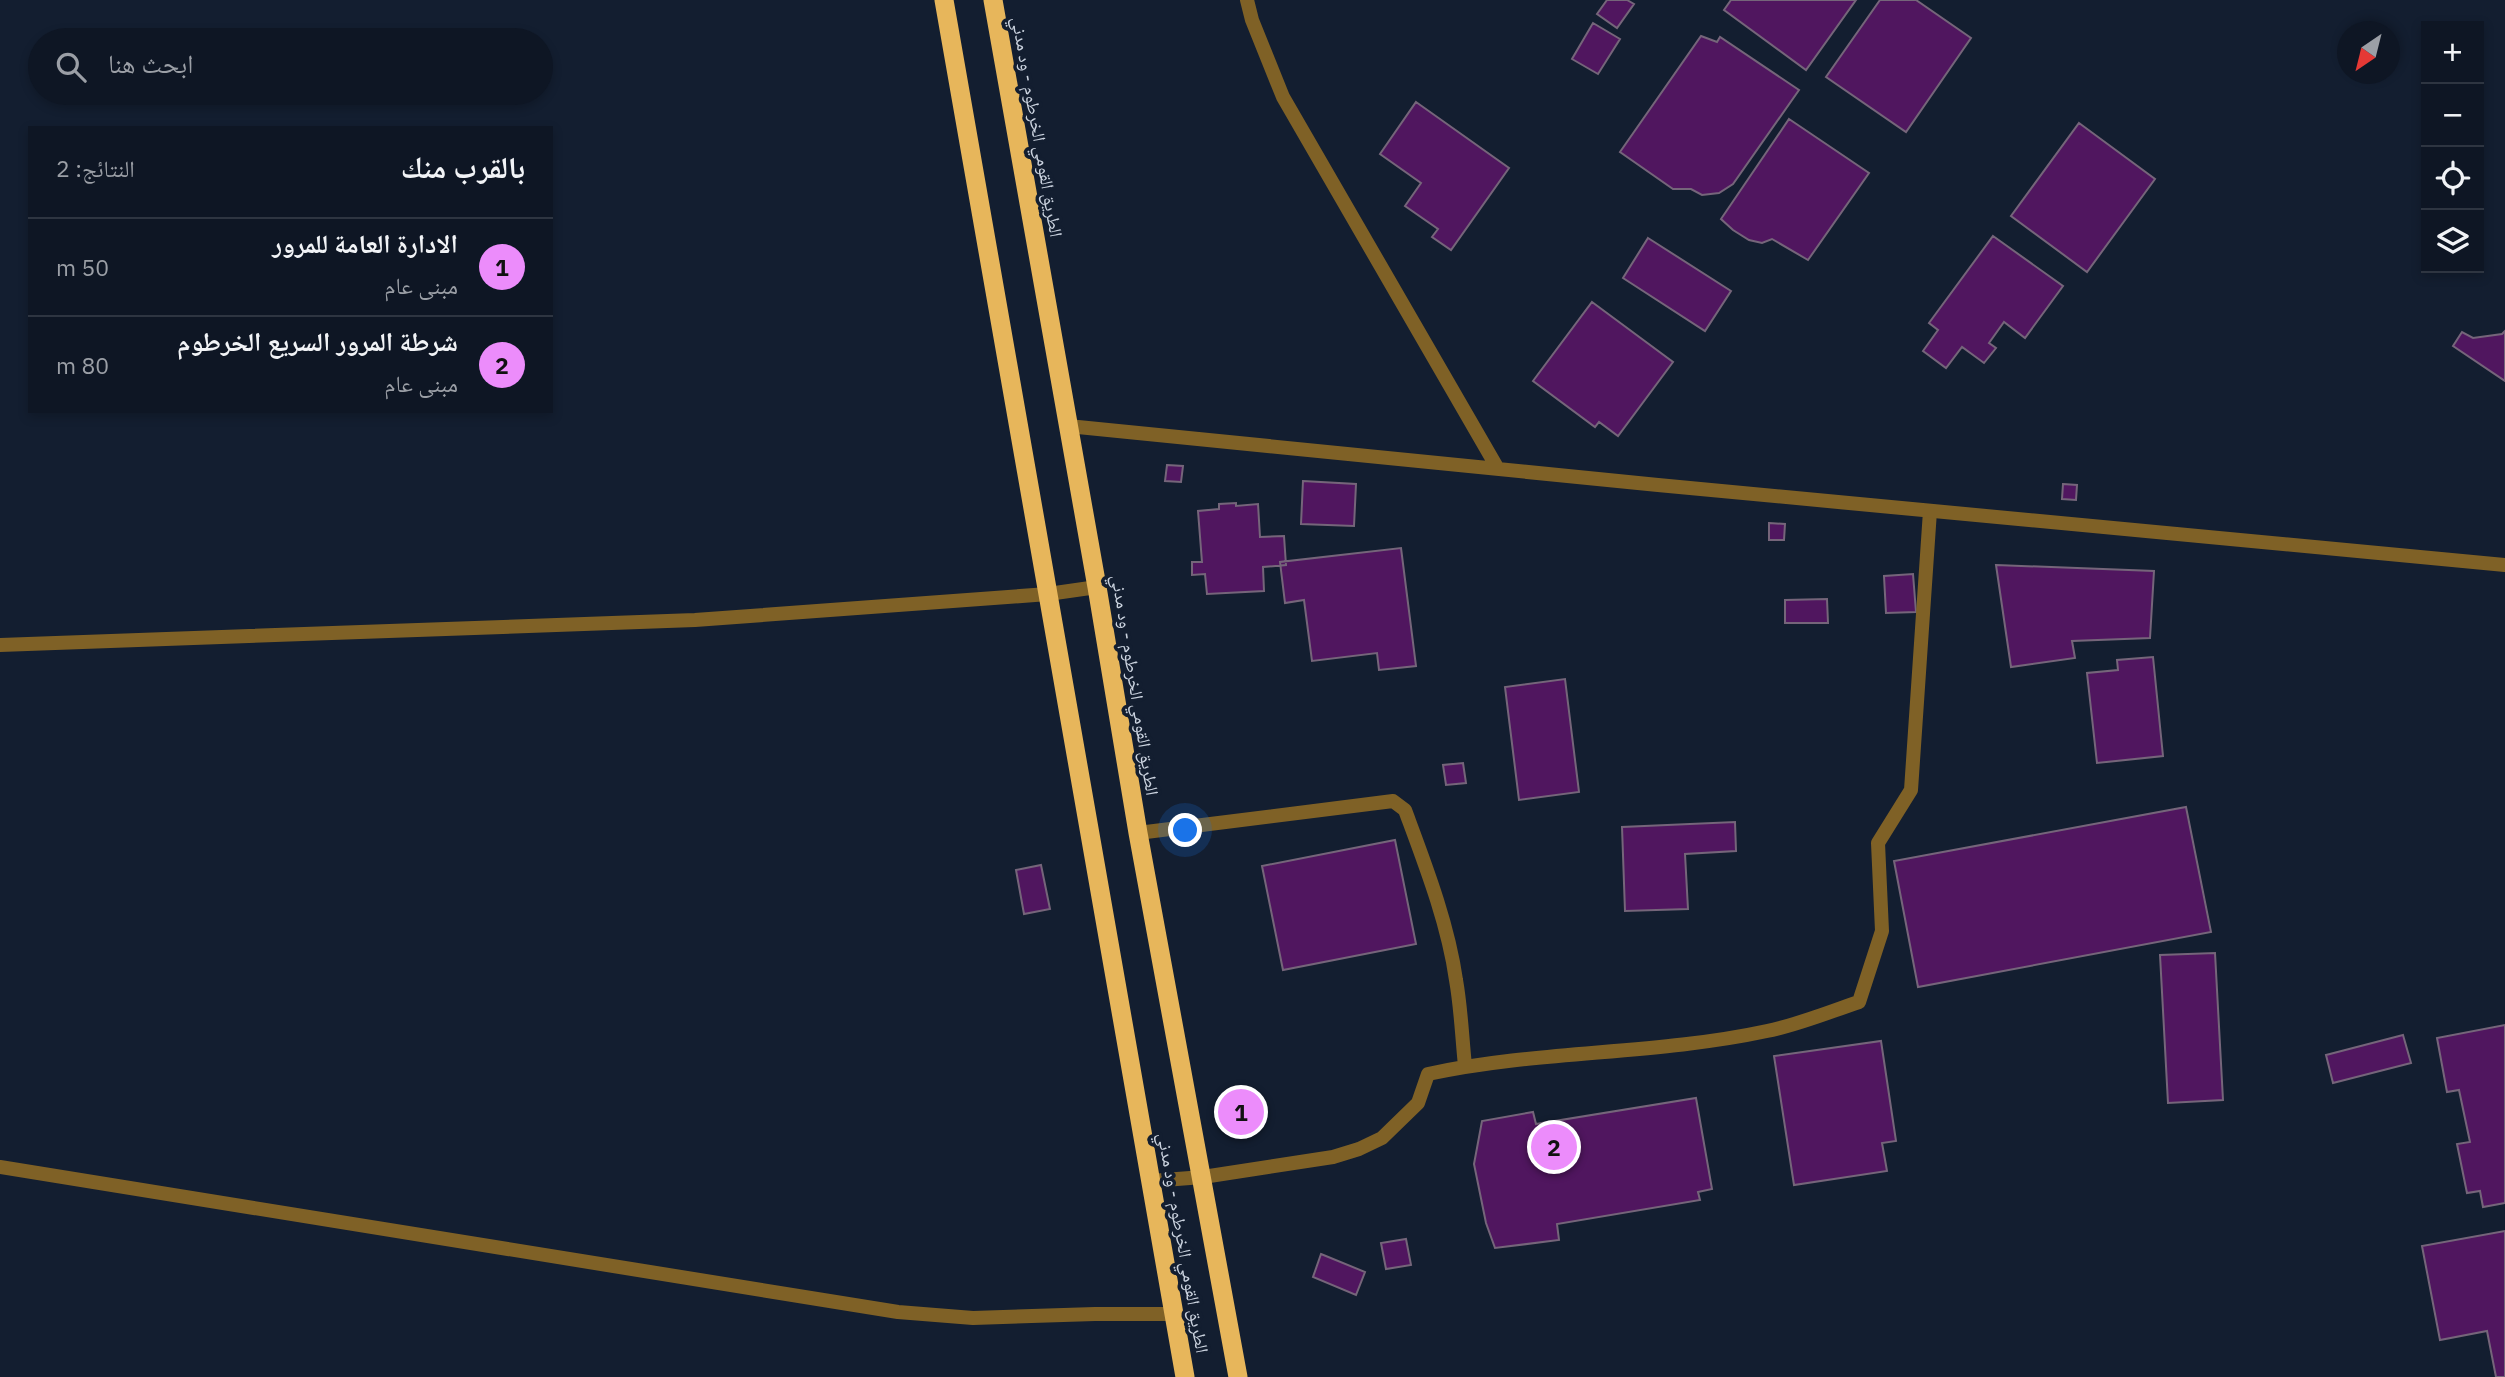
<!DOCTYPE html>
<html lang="ar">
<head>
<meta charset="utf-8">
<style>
  body { margin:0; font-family:"IBM Plex Sans","Noto Naskh Arabic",sans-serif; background:#1c2331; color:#f1f3f6; direction:rtl }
  .controls { position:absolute; right:21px; top:21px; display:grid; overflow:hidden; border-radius:0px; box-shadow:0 4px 10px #0003 }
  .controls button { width:63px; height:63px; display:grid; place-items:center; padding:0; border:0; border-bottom:2px solid #2e3541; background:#0e1624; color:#f1f3f6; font:35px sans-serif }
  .compass { position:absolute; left:2337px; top:21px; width:63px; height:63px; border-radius:50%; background:#0e1624; box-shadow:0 4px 10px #0003; rotate:215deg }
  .you { position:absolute; left:1186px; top:831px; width:24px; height:24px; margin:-18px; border:5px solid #fff; border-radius:50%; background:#1a73e8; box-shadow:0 0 0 10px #1a73e833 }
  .badge { display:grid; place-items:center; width:46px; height:46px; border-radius:50%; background:#ec8cfb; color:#111; font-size:23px; font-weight:700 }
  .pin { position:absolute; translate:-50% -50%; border:4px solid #fff; box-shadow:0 2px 7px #0006 }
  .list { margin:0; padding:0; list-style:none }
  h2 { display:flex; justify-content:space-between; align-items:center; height:91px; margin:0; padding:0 28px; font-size:30px }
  h2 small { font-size:23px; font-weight:400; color:#9b9fa6 }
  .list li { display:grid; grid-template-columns:46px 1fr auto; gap:21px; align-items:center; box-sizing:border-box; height:98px; padding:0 28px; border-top:2px solid #2e3541 }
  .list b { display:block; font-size:26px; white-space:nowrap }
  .list p { margin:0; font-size:23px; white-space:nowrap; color:#9b9fa6 }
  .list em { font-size:23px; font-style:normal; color:#9b9fa6 }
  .icon { flex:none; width:38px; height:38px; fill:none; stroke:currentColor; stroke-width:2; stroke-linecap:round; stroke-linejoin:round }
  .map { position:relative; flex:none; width:2505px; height:1377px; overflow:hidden; direction:ltr }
  .search { position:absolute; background:#0e1624; box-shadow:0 4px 10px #0003; left:28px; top:28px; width:525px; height:77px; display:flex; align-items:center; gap:18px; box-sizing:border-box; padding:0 24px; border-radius:38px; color:#9b9fa6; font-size:26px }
  .panel { position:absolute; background:#0e1624; box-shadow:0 4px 10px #0003; left:28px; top:126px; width:525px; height:287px; border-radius:0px; direction:rtl }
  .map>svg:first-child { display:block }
  .building { fill:#50165f; stroke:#75657a; stroke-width:2 }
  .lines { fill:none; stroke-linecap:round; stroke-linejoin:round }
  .service { stroke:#7f6126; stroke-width:14 }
  .minor { stroke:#7f6126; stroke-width:14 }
  .trunk { stroke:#e7b65b; stroke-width:19 }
  .labels { text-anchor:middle; stroke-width:7; stroke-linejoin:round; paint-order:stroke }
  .street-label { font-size:18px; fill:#cbd3df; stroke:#131e30 }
</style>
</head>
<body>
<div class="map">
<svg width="2505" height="1377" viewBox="0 0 2505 1377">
  <rect width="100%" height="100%" fill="#131e30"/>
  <path class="building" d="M1607,0h20l7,4 -17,24 -20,-14z
    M1731,0h125l-50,70 -82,-60z
    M1880,0h36l55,38 -65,94 -80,-55z
    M1593,23l27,16 -22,35 -26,-15z
    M1701,36l16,6 3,-5 79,53 -66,94 -14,9 -17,2 -11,-6h-18l-53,-37z
    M1416,102l93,66 -58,82 -19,-13 6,-8 -33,-23 16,-23 -41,-29z
    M1789,119l80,54 -61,87 -36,-21 -10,4 -13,-3 -16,-10 -12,-11z
    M2079,123l76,56 -68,93 -76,-56z
    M1993,236l70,50 -38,52 -21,-16 -15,21 7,5 -12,15 -22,-16 -16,21 -23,-17 15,-21 -9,-7z
    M1648,238l83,53 -26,40 -82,-53z
    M1592,302l81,60 -55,74 -19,-14 -4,5 -62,-46z
    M2505,331v50l-52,-35 9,-14 11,6 29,-4z
    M1167,465l16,1 -2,16 -16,-1z
    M1303,481l53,3 -2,42 -53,-2z
    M2063,484l14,1 -1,15 -14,-1z
    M1236,503v3l22,-2 2,33 24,-1 2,29 -23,2 1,24 -57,3 -2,-20 -13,1v-13h10l-4,-51 21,-2v-5z
    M1769,523l16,1 -1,16h-15z
    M1401,548l15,118 -37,4 -2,-17 -65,8 -8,-61 -19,3 -5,-41z
    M1996,565l158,6 -4,67 -78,3 3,17 -64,9z
    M1913,574l3,38 -30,1 -2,-37z
    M1827,599l1,24h-43v-23z
    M2153,657l10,99 -66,7 -10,-90 31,-3 -1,-10z
    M1565,679l14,113 -60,8 -14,-113z
    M1463,763l3,20 -20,2 -3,-20z
    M2186,807l25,125 -293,55 -24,-126z
    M1735,822l1,29 -51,3 3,55 -63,2 -3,-84z
    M1395,840l21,104 -133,26 -21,-104z
    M1041,865l9,44 -26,5 -8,-44z
    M2215,953l8,147 -55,3 -8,-148z
    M2505,1025v178l-22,4 -3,-16 -13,2 -10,-49 13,-2 -11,-52 -12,2 -10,-54z
    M2403,1035l8,28 -78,20 -7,-28z
    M1881,1041l15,100 -14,2 5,28 -93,14 -20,-129z
    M1696,1098l16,91 -14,3 2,8 -143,24 2,16 -64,8 -9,-25 -12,-59 8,-43 51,-9 3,12z
    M2505,1231v146h-9l-9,-46 -47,9 -18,-94z
    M1406,1239l5,26 -25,4 -5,-26z
    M1321,1254l44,18 -9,23 -43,-18z"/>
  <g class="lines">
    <path class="service" d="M1138,833l255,-32 12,9c20,54 43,113 51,170 5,28 6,57 9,86
      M1151,1181l52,-4 130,-20 26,-8 23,-11 36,-35 10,-29c111,-24 228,-19 339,-43 31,-6 62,-19 92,-29l23,-71 -4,-88 33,-53 19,-279"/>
    <path class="minor" d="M1247,0l5,20 31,77 215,372
      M1068,426l590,59 847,80
      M0,645l695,-25 353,-26 49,-7
      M0,1167l898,145 75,6 122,-4h79"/>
    <path class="trunk" d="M944,0l241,1377
      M993,0l104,587 41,246 100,544"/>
  </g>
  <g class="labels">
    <g class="street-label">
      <text transform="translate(1037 127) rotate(80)" y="6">الطريق القومي الخرطوم - ود مدني</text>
      <text transform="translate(1135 685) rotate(81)" y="6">الطريق القومي الخرطوم - ود مدني</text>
      <text transform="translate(1183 1243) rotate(80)" y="6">الطريق القومي الخرطوم - ود مدني</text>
    </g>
  </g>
</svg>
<div class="controls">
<button>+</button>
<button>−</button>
<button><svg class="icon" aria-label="locate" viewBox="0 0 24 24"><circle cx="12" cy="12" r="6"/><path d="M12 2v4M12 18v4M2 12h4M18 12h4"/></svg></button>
<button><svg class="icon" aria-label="layers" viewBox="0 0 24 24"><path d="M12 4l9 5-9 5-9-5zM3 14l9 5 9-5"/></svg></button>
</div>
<svg class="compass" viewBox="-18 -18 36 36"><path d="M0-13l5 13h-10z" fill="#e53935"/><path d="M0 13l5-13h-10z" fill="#9b9fa6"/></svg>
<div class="you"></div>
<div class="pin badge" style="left:1241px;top:1112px">1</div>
<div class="pin badge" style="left:1554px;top:1147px">2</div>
<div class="search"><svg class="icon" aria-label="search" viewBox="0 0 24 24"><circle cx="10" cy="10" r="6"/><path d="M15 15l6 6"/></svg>ابحث هنا</div>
<section class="panel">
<h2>بالقرب منك<small>النتائج: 2</small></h2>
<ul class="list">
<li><span class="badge">1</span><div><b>الادارة العامة للمرور</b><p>مبنى عام</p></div><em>50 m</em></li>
<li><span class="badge">2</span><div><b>شرطة المرور السريع الخرطوم</b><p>مبنى عام</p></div><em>80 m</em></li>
</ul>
</section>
</div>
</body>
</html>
